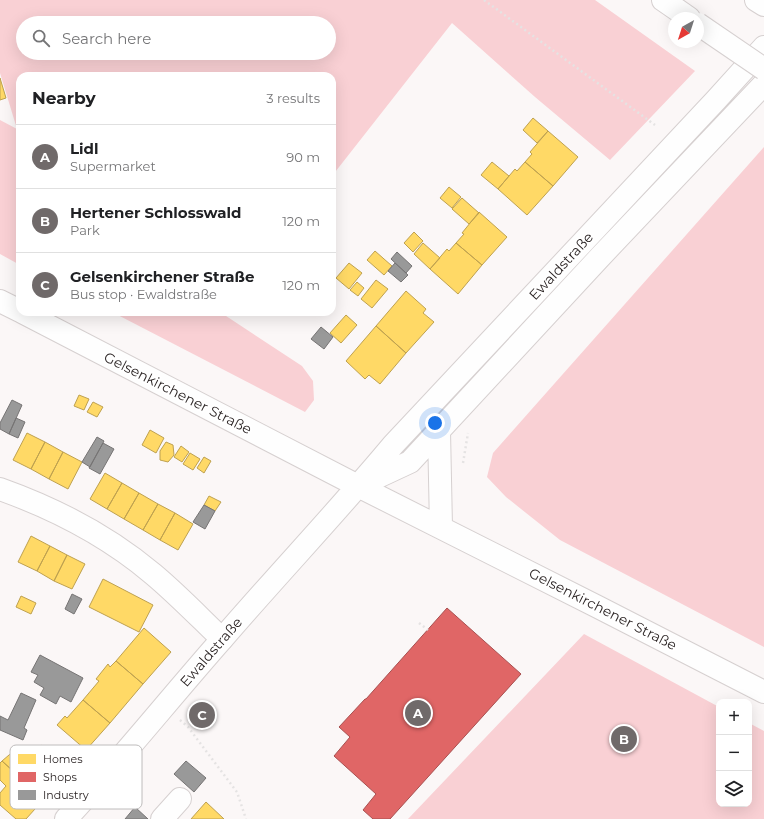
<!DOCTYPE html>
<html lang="en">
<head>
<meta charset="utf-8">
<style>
  body { margin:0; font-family:Montserrat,sans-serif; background:#f6f6f6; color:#202124 }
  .controls { position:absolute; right:12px; bottom:12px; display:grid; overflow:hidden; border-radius:8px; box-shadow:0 4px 16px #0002 }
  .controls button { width:36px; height:36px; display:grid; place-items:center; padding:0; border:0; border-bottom:1px solid #e0e0e0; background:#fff; color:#202124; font:20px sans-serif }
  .compass { position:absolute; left:668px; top:12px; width:36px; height:36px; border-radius:50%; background:#fff; box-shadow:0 4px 16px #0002; rotate:219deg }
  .you { position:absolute; left:435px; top:423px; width:14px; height:14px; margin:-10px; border:3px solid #fff; border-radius:50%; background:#1a73e8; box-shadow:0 0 0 6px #1a73e833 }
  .badge { display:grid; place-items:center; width:26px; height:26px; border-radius:50%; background:#706a6a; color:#fff; font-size:13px; font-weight:700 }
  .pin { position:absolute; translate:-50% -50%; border:2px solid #fff; box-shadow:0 1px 4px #0006 }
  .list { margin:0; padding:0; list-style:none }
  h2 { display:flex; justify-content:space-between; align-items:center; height:52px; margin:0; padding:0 16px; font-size:17px }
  h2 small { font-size:13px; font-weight:400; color:#757577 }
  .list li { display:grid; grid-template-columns:26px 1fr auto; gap:12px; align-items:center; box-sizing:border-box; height:64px; padding:0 16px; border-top:1px solid #e0e0e0 }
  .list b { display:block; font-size:15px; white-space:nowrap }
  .list p { margin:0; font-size:13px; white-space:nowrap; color:#757577 }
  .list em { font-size:13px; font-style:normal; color:#757577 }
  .icon { flex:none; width:22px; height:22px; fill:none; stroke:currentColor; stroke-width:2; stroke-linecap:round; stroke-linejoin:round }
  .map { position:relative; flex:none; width:764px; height:819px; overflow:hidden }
  .search { position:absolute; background:#fff; box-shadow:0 4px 16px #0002; left:16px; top:16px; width:320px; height:44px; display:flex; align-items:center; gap:10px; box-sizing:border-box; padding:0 14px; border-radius:22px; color:#757577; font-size:15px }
  .panel { position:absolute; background:#fff; box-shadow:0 4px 16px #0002; left:16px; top:72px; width:320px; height:244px; border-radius:12px }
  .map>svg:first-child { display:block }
  .green { fill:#f9d0d4; fill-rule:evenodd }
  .homes { fill:#ffd966; stroke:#bea150 }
  .shops { fill:#e06666; stroke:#a85050 }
  .industry { fill:#999; stroke:#767474 }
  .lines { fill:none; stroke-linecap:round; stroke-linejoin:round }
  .minor-casing { stroke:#d6d0d0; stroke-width:24 }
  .major-casing { stroke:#d6d0d0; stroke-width:24 }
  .highway-casing { stroke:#d6d0d0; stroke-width:24 }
  .path { stroke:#e5e3e3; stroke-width:2.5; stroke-dasharray:2 3; stroke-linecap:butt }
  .minor { stroke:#fefefe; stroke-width:22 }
  .major { stroke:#fefefe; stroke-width:22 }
  .highway { stroke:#fefefe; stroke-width:22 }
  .highway-bridge-casing { stroke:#d6d0d0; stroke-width:24; stroke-linecap:butt }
  .highway-bridge { stroke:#fefefe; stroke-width:22 }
  .labels { text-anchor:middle; stroke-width:4; stroke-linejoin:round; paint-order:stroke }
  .street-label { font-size:14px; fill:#251e1e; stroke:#fff }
  .key { fill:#fff; stroke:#bebcbc; stroke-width:1 }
  .key-label { font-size:11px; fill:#251e1e }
</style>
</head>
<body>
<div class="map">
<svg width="764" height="819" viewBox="0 0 764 819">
  <rect width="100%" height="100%" fill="#fbf7f7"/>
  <path class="green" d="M0,0h595l100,71 -85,89 -75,-63 -83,-74 -120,153v-100h-312v189l-20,-11v-134l17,9 -17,-56zM23,23h306v30h-306z
    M764,147v500l-204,-107 -54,-43 -19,-20 6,-24z
    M112,312h113l-2,2 79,52 11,15 1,19 -9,12z
    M584,634l135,73v97h30v-81l15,8v88h-356z"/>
  <path class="homes" d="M0,78l6,20 -6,2z
    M533,118l15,13 -11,12 -14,-13z
    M548,131l30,26 -25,29 -28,-24 7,-8 -2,-2z
    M492,162l17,14 -11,13 -17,-14z
    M525,162l28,24 -26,29 -29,-26 17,-20 2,2z
    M449,187l12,10 -9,11 -12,-10z
    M462,198l17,15 -10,11 -17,-15z
    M479,212l28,25 -25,28 -26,-22 8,-9 -2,-1z
    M414,232l9,9 -10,11 -9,-9z
    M423,243l17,15 -10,11 -16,-15z
    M456,243l26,22 -24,29 -28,-25 17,-20 2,2z
    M375,251l17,15 -8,9 -17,-15z
    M349,263l13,10 -13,16 -13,-11z
    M376,280l12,9 -16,19 -11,-9z
    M357,282l7,6 -6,8 -8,-6z
    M406,291l20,18 -3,4 11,9 -28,31 -30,-27z
    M346,315l11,10 -16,18 -11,-10z
    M376,326l30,27 -26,31 -11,-9 -4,4 -19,-18z
    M79,395l10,4 -5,11 -10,-4z
    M93,402l10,5 -6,10 -10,-5z
    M150,430l14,8 -8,15 -14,-8z
    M27,433l18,9 -14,27 -18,-9z
    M45,442l18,10 -14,27 -18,-10z
    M166,442l7,3 1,10 -6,7 -8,-2v-9z
    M181,446l8,6 -7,10 -8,-5z
    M63,452l19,10 -14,27 -19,-10z
    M190,453l10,6 -7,11 -10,-6z
    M204,457l7,4 -7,12 -7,-5z
    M105,473l17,10 -15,26 -17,-10z
    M122,483l17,10 -15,26 -17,-10z
    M139,493l19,11 -15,26 -19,-11z
    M209,496l12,6 -6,9 -11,-6z
    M158,504l17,9 -15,27 -17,-10z
    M175,513l18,11 -15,26 -18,-10z
    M31,536l19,10 -13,25 -19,-9z
    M50,546l17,9 -13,26 -17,-10z
    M67,555l18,9 -13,25 -18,-8z
    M103,579l50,26 -14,27 -50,-25z
    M21,596l15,7 -5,11 -15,-7z
    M144,628l27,24 -28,32 -27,-23z
    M116,661l27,23 -33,39 -27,-23 16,-19 -3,-2 12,-15 2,3z
    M83,700l27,23 -24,27 -29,-25 8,-9 2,2z
    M41,745l28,25 -25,29 -42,-38 14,-12 12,10z
    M2,761l42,38 -18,20h-10l-16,-14v-12l6,-7 -6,-6v-17z
    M206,802l18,17h-33z"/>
  <path class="shops" d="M447,608l74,66 -131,145h-17l-10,-9 13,-16 -42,-38 16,-19 -11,-10 26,-28h1z"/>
  <path class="industry" d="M397,252l15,14 -6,7 -15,-14z
    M395,263l13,12 -7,7 -13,-11z
    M321,327l12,10 -9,12 -13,-10z
    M12,400l10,5 -13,29 -9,-5v-6z
    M16,418l9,4 -7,16 -9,-4z
    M97,437l7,4 -14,26 -8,-5z
    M103,443l11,6 -14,25 -11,-6z
    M204,505l11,6 -10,18 -12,-7z
    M72,594l10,5 -8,15 -9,-5z
    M40,655l43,23 -12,24 -11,-6 -4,8 -16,-9 4,-7 -10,-6 4,-7 -7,-3z
    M21,693l15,7 -12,28 3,2 -4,10 -23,-10v-14l8,4z
    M186,761l20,17 -12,14 -20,-18z
    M135,807l13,12h-23z"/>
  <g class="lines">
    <defs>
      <path id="minor" d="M0,489c56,20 108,47 153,85 24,20 46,43 69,65
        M162,819l18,-20"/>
      <path id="major" d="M0,301l20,10
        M22,312l336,174 238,120 168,86
        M439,431l2,96
        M365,483l45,-21 190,-205 164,-173
        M66,819c54,-58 104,-121 157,-181 56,-65 115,-127 170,-193l323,-345 48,-53"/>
      <path id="highway" d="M663,0l26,18
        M756,0l8,5"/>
    </defs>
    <use href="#minor" class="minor-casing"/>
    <use href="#major" class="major-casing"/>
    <use href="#highway" class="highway-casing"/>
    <path class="path" d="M484,0l171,125
      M463,463l5,-30
      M419,623l9,7
      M180,720l8,7 49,65 9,27"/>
    <use href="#minor" class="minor"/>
    <use href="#major" class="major"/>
    <use href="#highway" class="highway"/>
    <defs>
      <path id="highway-bridge" d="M698,24l66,45"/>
    </defs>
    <use href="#highway-bridge" class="highway-bridge-casing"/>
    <use href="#highway-bridge" class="highway-bridge"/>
  </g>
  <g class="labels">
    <g class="street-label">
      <text transform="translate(561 266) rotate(-47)" y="5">Ewaldstraße</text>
      <text transform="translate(178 393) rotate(27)" y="5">Gelsenkirchener Straße</text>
      <text transform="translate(603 609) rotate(27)" y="5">Gelsenkirchener Straße</text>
      <text transform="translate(211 652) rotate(-49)" y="5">Ewaldstraße</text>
    </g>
  </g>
  <rect x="10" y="745" width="132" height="64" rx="6" class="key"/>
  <rect x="18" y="754" width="18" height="10" fill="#ffd966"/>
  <rect x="18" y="772" width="18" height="10" fill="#e06666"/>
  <rect x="18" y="790" width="18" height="10" fill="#999"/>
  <g class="key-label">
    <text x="43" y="763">Homes</text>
    <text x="43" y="781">Shops</text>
    <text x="43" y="799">Industry</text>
  </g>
</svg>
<div class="controls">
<button>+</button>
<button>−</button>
<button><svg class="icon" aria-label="layers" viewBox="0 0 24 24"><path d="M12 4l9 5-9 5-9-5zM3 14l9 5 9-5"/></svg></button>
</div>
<svg class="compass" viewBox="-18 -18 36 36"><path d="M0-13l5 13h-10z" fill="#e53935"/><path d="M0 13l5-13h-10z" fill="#757577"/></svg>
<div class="you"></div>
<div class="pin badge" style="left:418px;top:713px">A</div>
<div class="pin badge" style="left:624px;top:739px">B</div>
<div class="pin badge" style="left:202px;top:715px">C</div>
<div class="search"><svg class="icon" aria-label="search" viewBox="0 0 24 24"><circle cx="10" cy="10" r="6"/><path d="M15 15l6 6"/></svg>Search here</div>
<section class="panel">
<h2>Nearby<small>3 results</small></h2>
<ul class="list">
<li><span class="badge">A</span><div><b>Lidl</b><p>Supermarket</p></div><em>90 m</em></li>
<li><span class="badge">B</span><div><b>Hertener Schlosswald</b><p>Park</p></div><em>120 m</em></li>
<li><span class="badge">C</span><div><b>Gelsenkirchener Straße</b><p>Bus stop · Ewaldstraße</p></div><em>120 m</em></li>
</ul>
</section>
</div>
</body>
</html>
